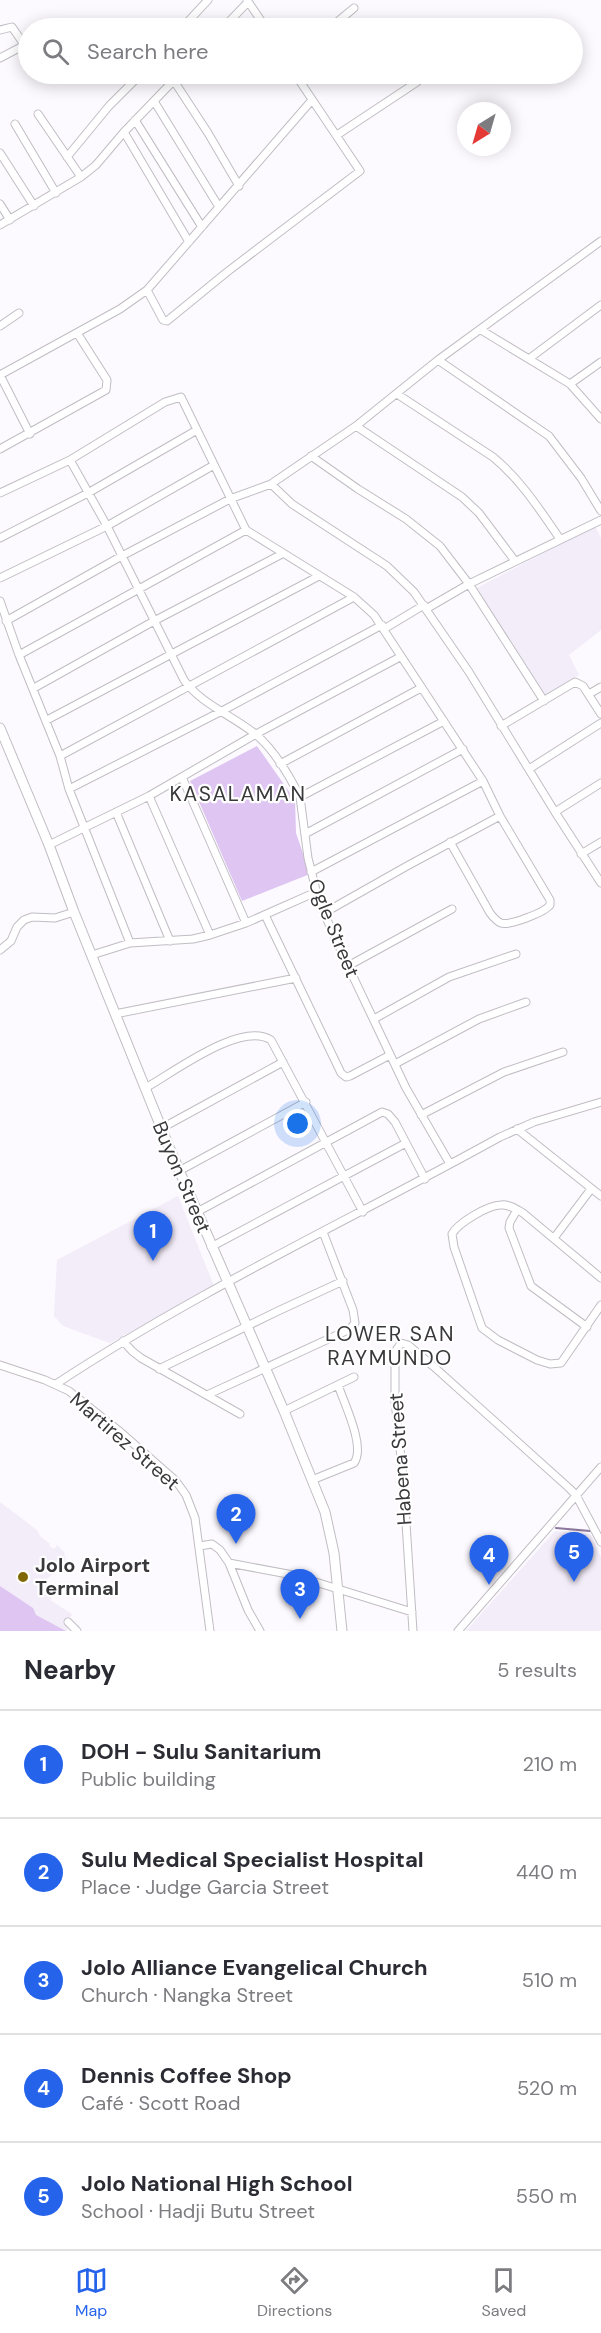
<!DOCTYPE html>
<html lang="en">
<head>
<meta charset="utf-8">
<style>
  body { margin:0; font-family:"DM Sans",sans-serif; background:#f7f7f7; color:#2b2b33 }
  .compass { position:absolute; left:457px; top:102px; width:54px; height:54px; border-radius:50%; background:#fff; box-shadow:0 3px 15px #0003; rotate:217deg }
  .you { position:absolute; left:298px; top:1124px; width:21px; height:21px; margin:-15px; border:4px solid #fff; border-radius:50%; background:#1a73e8; box-shadow:0 0 0 9px #1a73e833 }
  .badge { display:grid; place-items:center; width:39px; height:39px; border-radius:50%; background:#2563eb; color:#fff; font-size:20px; font-weight:700 }
  .pin { position:absolute; translate:-50% -50px; filter:drop-shadow(0 2px 3px #0008) }
  .pin::after { content:''; position:absolute; top:32px; width:21px; height:18px; background:inherit; clip-path:polygon(0 0,100% 0,50% 100%) }
  .list { margin:0; padding:0; list-style:none }
  h2 { display:flex; justify-content:space-between; align-items:center; height:78px; margin:0; padding:0 24px; font-size:26px }
  h2 small { font-size:20px; font-weight:400; color:#7c7c81 }
  .list li { display:grid; grid-template-columns:39px 1fr auto; gap:18px; align-items:center; box-sizing:border-box; height:108px; padding:0 24px; border-top:2px solid #e1e1e2 }
  .list b { display:block; font-size:22px; white-space:nowrap }
  .list p { margin:0; font-size:20px; white-space:nowrap; color:#7c7c81 }
  .list em { font-size:20px; font-style:normal; color:#7c7c81 }
  .icon { flex:none; width:33px; height:33px; fill:none; stroke:currentColor; stroke-width:2; stroke-linecap:round; stroke-linejoin:round }
  .map { position:relative; flex:none; width:601px; height:1631px; overflow:hidden }
  .search { position:absolute; background:#fff; box-shadow:0 3px 15px #0003; left:18px; right:18px; top:18px; height:66px; display:flex; align-items:center; gap:15px; box-sizing:border-box; padding:0 21px; border-radius:33px; color:#7c7c81; font-size:22px }
  .sheet { height:618px; background:#fff }
  nav { display:flex; justify-content:space-around; align-items:center; box-sizing:border-box; height:84px; border-top:2px solid #e1e1e2; background:#fff; font-size:16px; color:#7c7c81 }
  nav a { display:grid; justify-items:center; gap:3px }
  nav .on { color:#2563eb }
  .map>svg:first-child { display:block }
  .built { fill:#f3ecf9 }
  .green { fill:#dec5f2 }
  .lines { fill:none; stroke-linecap:round; stroke-linejoin:round }
  .stream { stroke:#8d789d; stroke-width:2 }
  .minor-casing { stroke:#c0bdc3; stroke-width:9 }
  .major-casing { stroke:#c0bdc3; stroke-width:11 }
  .minor { stroke:#fff; stroke-width:7 }
  .major { stroke:#fff; stroke-width:9 }
  .poi-dot { fill:#7f6800; stroke:#fff; stroke-width:2 }
  .labels { text-anchor:middle; stroke-width:4.5; stroke-linejoin:round; paint-order:stroke }
  .street-label { font-size:20px; fill:#39383a; stroke:#fff }
  .poi-label { font-size:20px; font-weight:bold; fill:#39383a; stroke:#fff; text-anchor:start }
  .neighbourhood-label { font-size:21px; letter-spacing:1.5px; fill:#39383a; stroke:#fff }
</style>
</head>
<body>
<div class="map">
<svg width="601" height="1631" viewBox="0 0 601 1631">
  <rect width="100%" height="100%" fill="#fcf9ff"/>
  <path class="built" d="M595,526l6,12v92l-32,25 10,20 -35,20 -69,-106z
    M178,1196l36,90 -104,57 -47,-17 -9,-10 3,-56z
    M0,1502l37,28 3,6 10,8 -1,2 5,3 3,-4 7,7 3,14 -8,7 -3,-1 -14,10 14,10 -6,8 22,14 -4,8 -1,9h-67z
    M555,1531l35,3 11,23v74h-135z"/>
  <path class="green" d="M257,746l38,54 1,33 14,41 -68,27 -52,-120z
    M0,1586l33,22 3,7 30,16h-66z"/>
  <g class="lines">
    <path class="stream" d="M556,1528l34,3"/>
    <defs>
      <path id="minor" d="M247,0l19,28
        M182,28l26,-28
        M223,28l25,-26
        M330,28l24,-20
        M0,30l12,-3 11,16 -2,4 -21,11
        M174,81l34,52 31,53
        M154,101l65,106
        M38,114l43,63
        M135,120l67,107
        M15,124l41,69
        M124,132l65,110
        M337,135l80,-53
        M0,153l34,53
        M67,157l42,-51 32,-32
        M0,204l10,16
        M0,225l81,-48 15,-12 28,-33 56,-58
        M147,290l16,30 4,1 60,-49 133,-101 -65,-97
        M0,326l19,-13
        M481,330l89,54 31,35
        M530,358l71,-53
        M438,360l111,76 32,42 20,33
        M0,375l120,-66 27,-19 165,-190
        M0,375l30,59
        M570,384l31,-22
        M397,394l96,63c28,23 47,53 67,82
        M356,426l106,71 17,16 36,48
        M0,449l106,-59 1,-10 -30,-47
        M311,456l47,33 48,30 34,27 29,38 75,117
        M70,460l37,66 77,154c16,23 47,35 70,53 19,15 35,42 46,64l8,61 11,44 29,64 58,122 44,76
        M271,484l21,20 95,62 27,26 55,80 86,140 46,71
        M0,493l70,-33 95,-58 16,-5 65,133 108,67 20,18 109,166 17,35 -93,50 -83,47
        M0,538l88,-45 109,-63
        M0,578l107,-52 107,-61
        M0,601l19,54 41,101 9,33 61,154
        M426,609l43,-25 132,-64
        M6,621l114,-64 110,-58 41,-15 85,-58 82,-66 163,-119
        M384,629l40,-24
        M19,655l227,-125
        M34,688l120,-67 128,-67
        M589,694l12,-7
        M47,720l272,-144
        M501,726l74,-44 8,4 18,28
        M60,756l294,-159
        M280,764l141,-76
        M529,769l72,-46
        M182,777l64,146
        M69,789l153,-78 160,-86
        M149,796l61,139
        M300,797l144,-76
        M116,812l54,129
        M555,812l46,-29
        M305,834l158,-85
        M450,842l40,71c3,4 6,8 11,10 9,3 44,-11 49,-18v-5l-50,-84
        M49,845l100,-49 107,-62 144,-77
        M581,854l20,-12
        M311,872l172,-91
        M265,915l76,158 5,4 4,-1 40,-21
        M0,950l11,-9 6,-14 7,-7 8,-3 23,1 19,-6
        M92,955l38,-12 63,-4 17,-4 36,-12 70,-31
        M348,966l104,-57
        M115,1014l181,-36
        M374,1019l75,-42 67,-23
        M395,1064l84,-45 47,-17
        M147,1087c27,-15 94,-66 124,-47l92,172
        M421,1115l83,-43 59,-20
        M162,1128l121,-66
        M517,1129l84,67
        M179,1171l127,-69
        M517,1210l-7,12 -1,6 22,58 56,41
        M197,1212l185,-100 6,2 7,8 30,57
        M554,1238l37,-49
        M211,1247l195,-104
        M601,1278l-78,-65c-7,-4 -14,-9 -22,-8 -13,0 -43,18 -49,29l2,13 28,81 16,12 39,20 13,4 11,-1 40,-58
        M123,1341l9,10 9,7 99,56
        M0,1365l45,15 24,11 49,39 58,51 10,14 9,23 15,113
        M159,1369l119,-58 65,-30
        M56,1384c141,-93 296,-165 444,-247l34,-15 67,-20
        M207,1395l143,-66 5,-6 -2,-13 -30,-78
        M284,1411l70,-34
        M312,1480l42,-17c12,-16 -10,-60 -16,-78
        M199,1546l13,-2 8,6 9,13 19,47 12,21
        M229,1563l64,12 119,37
        M68,1622l9,9
        M413,1631l-10,-154 -8,-76v-49l6,-9 7,2 25,21 136,122 7,7 25,47
        M458,1631l143,-164"/>
      <path id="major" d="M0,728l49,117 25,67 95,235 115,264 41,101 9,41 8,78"/>
    </defs>
    <use href="#minor" class="minor-casing"/>
    <use href="#major" class="major-casing"/>
    <use href="#minor" class="minor"/>
    <use href="#major" class="major"/>
  </g>
  <circle class="poi-dot" cx="23" cy="1577" r="6"/>
  <g class="labels">
    <g class="street-label">
      <text transform="translate(334 928) rotate(68)" y="7">Ogle Street</text>
      <text transform="translate(182 1177) rotate(67)" y="7">Buyon Street</text>
      <text transform="translate(125 1441) rotate(41)" y="7">Martirez Street</text>
      <text transform="translate(400 1459) rotate(-94)" y="7">Habena Street</text>
    </g>
    <g class="poi-label">
      <text x="35" y="1572">Jolo Airport<tspan x="35" dy="23">Terminal</tspan></text>
    </g>
    <g class="neighbourhood-label">
      <text x="238" y="801">KASALAMAN</text>
      <text x="390" y="1341">LOWER SAN<tspan x="390" dy="24">RAYMUNDO</tspan></text>
    </g>
  </g>
</svg>
<svg class="compass" viewBox="-18 -18 36 36"><path d="M0-13l5 13h-10z" fill="#e53935"/><path d="M0 13l5-13h-10z" fill="#7c7c81"/></svg>
<div class="you"></div>
<div class="pin badge" style="left:153px;top:1261px">1</div>
<div class="pin badge" style="left:236px;top:1544px">2</div>
<div class="pin badge" style="left:300px;top:1619px">3</div>
<div class="pin badge" style="left:489px;top:1585px">4</div>
<div class="pin badge" style="left:574px;top:1582px">5</div>
<div class="search"><svg class="icon" aria-label="search" viewBox="0 0 24 24"><circle cx="10" cy="10" r="6"/><path d="M15 15l6 6"/></svg>Search here</div>
</div>
<section class="sheet">
<h2>Nearby<small>5 results</small></h2>
<ul class="list">
<li><span class="badge">1</span><div><b>DOH - Sulu Sanitarium</b><p>Public building</p></div><em>210 m</em></li>
<li><span class="badge">2</span><div><b>Sulu Medical Specialist Hospital</b><p>Place · Judge Garcia Street</p></div><em>440 m</em></li>
<li><span class="badge">3</span><div><b>Jolo Alliance Evangelical Church</b><p>Church · Nangka Street</p></div><em>510 m</em></li>
<li><span class="badge">4</span><div><b>Dennis Coffee Shop</b><p>Café · Scott Road</p></div><em>520 m</em></li>
<li><span class="badge">5</span><div><b>Jolo National High School</b><p>School · Hadji Butu Street</p></div><em>550 m</em></li>
</ul>
</section>
<nav>
<a class="on"><svg class="icon" aria-label="map" viewBox="0 0 24 24"><path d="M3 6l6-2 6 2 6-2v14l-6 2-6-2-6 2zM9 4v14M15 6v14"/></svg>Map</a>
<a><svg class="icon" aria-label="directions" viewBox="0 0 24 24"><path d="M12 3l9 9-9 9-9-9zM9 14v-3h6M13 9l2 2-2 2"/></svg>Directions</a>
<a><svg class="icon" aria-label="saved" viewBox="0 0 24 24"><path d="M7 4h10v16l-5-4-5 4z"/></svg>Saved</a>
</nav>
</body>
</html>
